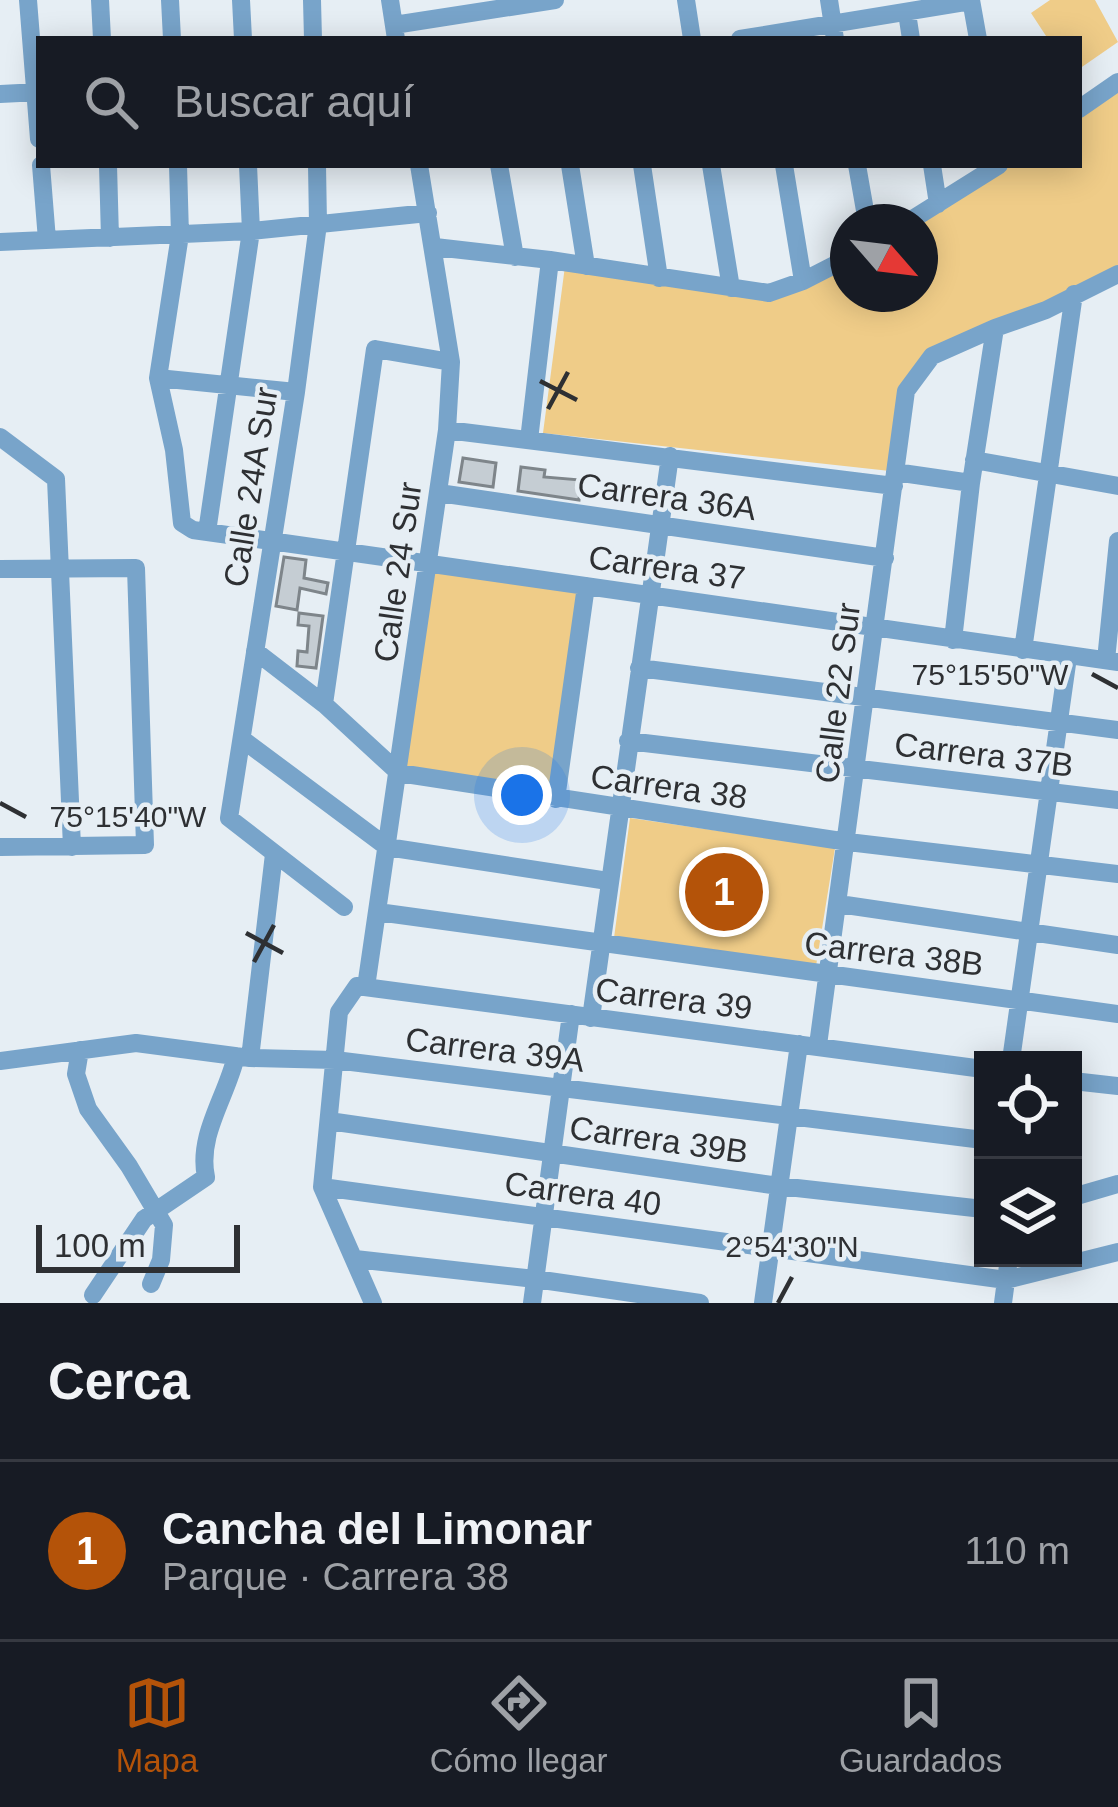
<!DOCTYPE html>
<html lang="es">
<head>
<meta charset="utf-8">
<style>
  body { margin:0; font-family:Arial,sans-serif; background:#20242c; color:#f1f3f6 }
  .controls { position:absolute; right:36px; bottom:36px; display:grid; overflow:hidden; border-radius:0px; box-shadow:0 6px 30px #0003 }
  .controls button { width:108px; height:108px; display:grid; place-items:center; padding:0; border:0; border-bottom:3px solid #363941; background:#171b24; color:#f1f3f6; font:60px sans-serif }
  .compass { position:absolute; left:830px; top:204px; width:108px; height:108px; border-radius:50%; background:#171b24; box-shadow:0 6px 30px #0003; rotate:118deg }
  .scale { position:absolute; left:36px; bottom:30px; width:204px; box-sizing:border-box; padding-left:12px; border:6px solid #2e3033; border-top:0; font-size:33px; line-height:42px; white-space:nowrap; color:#2e3033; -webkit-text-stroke:9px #e6eef4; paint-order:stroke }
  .you { position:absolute; left:522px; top:795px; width:42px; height:42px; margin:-30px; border:9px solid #fff; border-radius:50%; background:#1a73e8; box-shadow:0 0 0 18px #1a73e833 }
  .badge { display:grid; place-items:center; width:78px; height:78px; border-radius:50%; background:#b45309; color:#fff; font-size:39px; font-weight:700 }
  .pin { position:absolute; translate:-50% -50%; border:6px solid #fff; box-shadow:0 3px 12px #0006 }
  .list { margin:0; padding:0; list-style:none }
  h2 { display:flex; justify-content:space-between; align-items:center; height:156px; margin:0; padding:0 48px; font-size:51px }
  h2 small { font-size:39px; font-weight:400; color:#9ea1a6 }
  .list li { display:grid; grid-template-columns:78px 1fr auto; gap:36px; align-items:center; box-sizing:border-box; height:180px; padding:0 48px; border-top:3px solid #363941 }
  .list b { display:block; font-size:45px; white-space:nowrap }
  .list p { margin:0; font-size:39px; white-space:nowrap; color:#9ea1a6 }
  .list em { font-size:39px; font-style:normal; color:#9ea1a6 }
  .icon { flex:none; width:66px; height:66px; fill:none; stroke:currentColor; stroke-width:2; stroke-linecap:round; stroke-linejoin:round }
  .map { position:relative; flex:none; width:1118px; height:1303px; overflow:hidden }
  .search { position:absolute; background:#171b24; box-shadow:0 6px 30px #0003; left:36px; right:36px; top:36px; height:132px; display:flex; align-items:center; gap:30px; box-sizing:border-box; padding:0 42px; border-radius:0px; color:#9ea1a6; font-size:45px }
  .sheet { height:336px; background:#171b24 }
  nav { display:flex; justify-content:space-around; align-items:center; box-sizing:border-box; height:168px; border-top:3px solid #363941; background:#171b24; font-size:33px; color:#9ea1a6 }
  nav a { display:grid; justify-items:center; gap:6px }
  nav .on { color:#b45309 }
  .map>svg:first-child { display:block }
  .green { fill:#efcc88 }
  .building { fill:#c5cdd3; stroke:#7e858a; stroke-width:3 }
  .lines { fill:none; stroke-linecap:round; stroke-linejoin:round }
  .minor { stroke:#78a4ca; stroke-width:18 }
  .ticks { fill:none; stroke:#2e3033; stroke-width:4.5 }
  .labels { text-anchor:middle; stroke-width:9; stroke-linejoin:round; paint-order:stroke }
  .street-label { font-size:33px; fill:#2e3033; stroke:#e6eef4 }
  .ticks-label { font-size:30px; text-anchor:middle; fill:#2e3033; stroke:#e6eef4; stroke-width:9; stroke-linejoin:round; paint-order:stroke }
</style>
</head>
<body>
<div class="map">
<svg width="1118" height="1303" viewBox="0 0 1118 1303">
  <rect width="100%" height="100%" fill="#e6eef4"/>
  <path class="green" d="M1050,0h45l23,42 -39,27v-30h-31l-17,-26z
    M1118,84v187l-185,82 -33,37 -10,81 -347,-38 22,-167 172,27 111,-30v31h72v-72l82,-57h77v-54z
    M430,570l151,21 -29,202 -148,-25z
    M630,818l205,30 -19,118 -202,-28z"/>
  <path class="building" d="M463,458l33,5 -3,24 -34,-5z
    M521,467l24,3 -1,7 37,3 -2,20 -61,-9z
    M284,557l22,3 -2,18 24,5 -2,11 -26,-6 -3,22 -21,-4z
    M299,613l24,3 -7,52 -19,-2 1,-15 9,1 2,-26 -11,-1z"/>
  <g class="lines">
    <path class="minor" d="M28,0l11,139
      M100,0l2,39
      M170,0l2,39
      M241,0l2,39
      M312,0l1,39
      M390,0l6,39
      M686,0l6,39
      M829,0l6,39
      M971,0l7,39
      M907,13l4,26
      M394,25l161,-25
      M740,39l231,-38
      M0,94l39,-2
      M1079,109l39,-27
      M41,165l6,75
      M108,165l2,73
      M178,165l2,70 -22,143 16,72 8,73 11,7 925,132
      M317,165l1,59 -22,168 -67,426 115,89
      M499,165l16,92
      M570,165l16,101
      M642,165l17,113
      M711,165l20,123
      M784,165l19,116
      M857,165l10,57
      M932,165l6,39
      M908,222l91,-57
      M0,242l251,-11 177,-18
      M435,247l115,13 219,33 34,-12 45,-23
      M158,378l138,14
      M447,430l447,56
      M0,437l56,42 16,368
      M529,440l21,-180
      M974,460l144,26
      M895,472l76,11
      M439,493l446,65
      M207,532l44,-301 -3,-66
      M0,569l136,-1 9,277 -145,2
      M953,640l18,-157 24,-155
      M1023,650l51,-356
      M255,651l69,53 75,69 449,69 270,32
      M1106,660l12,-119
      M639,668l479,62
      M324,704l51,-355 76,13
      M242,739l145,108 221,34
      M628,741l490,59
      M556,799l30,-213
      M839,904l279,41
      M378,912l740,102
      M366,987l81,-557 4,-68 -32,-197
      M591,1018l79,-562
      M818,1045l88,-654 26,-35 63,-28 51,-18 72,-36
      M80,1050l-4,24 12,35 41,57 35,59 -3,35 -10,24
      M250,1058l24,-204
      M1011,1060l57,-403
      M0,1061l136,-18 114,15 85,2 648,80
      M1073,1081l45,5
      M329,1121l450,65 204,23
      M322,1187l684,93 112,-28
      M1073,1197l45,-13
      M355,1259l180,20 165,24
      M93,1295l51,-76 62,-42c-9,-42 21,-81 30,-121
      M373,1303l-51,-116 17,-175 18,-26 626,83
      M532,1303l39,-289
      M763,1303l36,-259
      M1003,1303l6,-45"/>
  </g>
  <path class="ticks" d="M540,381l37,19M548,409l20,-37M1092,674l26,14M0,803l26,14M246,933l37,20M254,962l20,-37M778,1303l14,-26"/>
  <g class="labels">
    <g class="street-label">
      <text transform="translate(250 487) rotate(-81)" y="12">Calle 24A Sur</text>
      <text transform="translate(667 496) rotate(8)" y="12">Carrera 36A</text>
      <text transform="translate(667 567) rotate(8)" y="12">Carrera 37</text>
      <text transform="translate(397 572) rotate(-82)" y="12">Calle 24 Sur</text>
      <text transform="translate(837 693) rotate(-83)" y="12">Calle 22 Sur</text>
      <text transform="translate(984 754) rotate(7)" y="12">Carrera 37B</text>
      <text transform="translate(669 786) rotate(8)" y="12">Carrera 38</text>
      <text transform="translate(894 953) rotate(7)" y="12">Carrera 38B</text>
      <text transform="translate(674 998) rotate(7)" y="12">Carrera 39</text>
      <text transform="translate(495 1049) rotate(7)" y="12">Carrera 39A</text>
      <text transform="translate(659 1139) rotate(8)" y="12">Carrera 39B</text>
      <text transform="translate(583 1193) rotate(8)" y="12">Carrera 40</text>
    </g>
  </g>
  <g class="ticks-label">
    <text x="990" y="685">75°15'50"W</text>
    <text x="128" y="827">75°15'40"W</text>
    <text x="792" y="1257">2°54'30"N</text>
  </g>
</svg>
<div class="controls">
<button><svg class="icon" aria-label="locate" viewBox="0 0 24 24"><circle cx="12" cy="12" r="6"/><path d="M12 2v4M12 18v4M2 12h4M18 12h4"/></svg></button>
<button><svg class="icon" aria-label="layers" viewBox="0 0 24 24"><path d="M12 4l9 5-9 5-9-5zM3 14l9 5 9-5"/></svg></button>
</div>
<svg class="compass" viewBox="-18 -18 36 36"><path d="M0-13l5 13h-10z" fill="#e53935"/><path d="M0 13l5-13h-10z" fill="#9ea1a6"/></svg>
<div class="scale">100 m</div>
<div class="you"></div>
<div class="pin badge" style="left:724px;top:892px">1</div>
<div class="search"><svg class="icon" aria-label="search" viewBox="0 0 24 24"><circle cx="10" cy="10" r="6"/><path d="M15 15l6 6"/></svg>Buscar aquí</div>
</div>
<section class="sheet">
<h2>Cerca<small></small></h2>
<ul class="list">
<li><span class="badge">1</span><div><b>Cancha del Limonar</b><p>Parque · Carrera 38</p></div><em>110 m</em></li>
</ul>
</section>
<nav>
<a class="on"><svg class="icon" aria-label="map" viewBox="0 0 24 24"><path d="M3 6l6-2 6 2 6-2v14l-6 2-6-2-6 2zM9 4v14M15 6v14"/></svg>Mapa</a>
<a><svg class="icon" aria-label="directions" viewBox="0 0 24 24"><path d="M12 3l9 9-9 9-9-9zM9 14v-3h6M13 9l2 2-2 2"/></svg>Cómo llegar</a>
<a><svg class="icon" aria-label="saved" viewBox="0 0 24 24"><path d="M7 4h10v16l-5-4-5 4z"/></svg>Guardados</a>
</nav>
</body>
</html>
